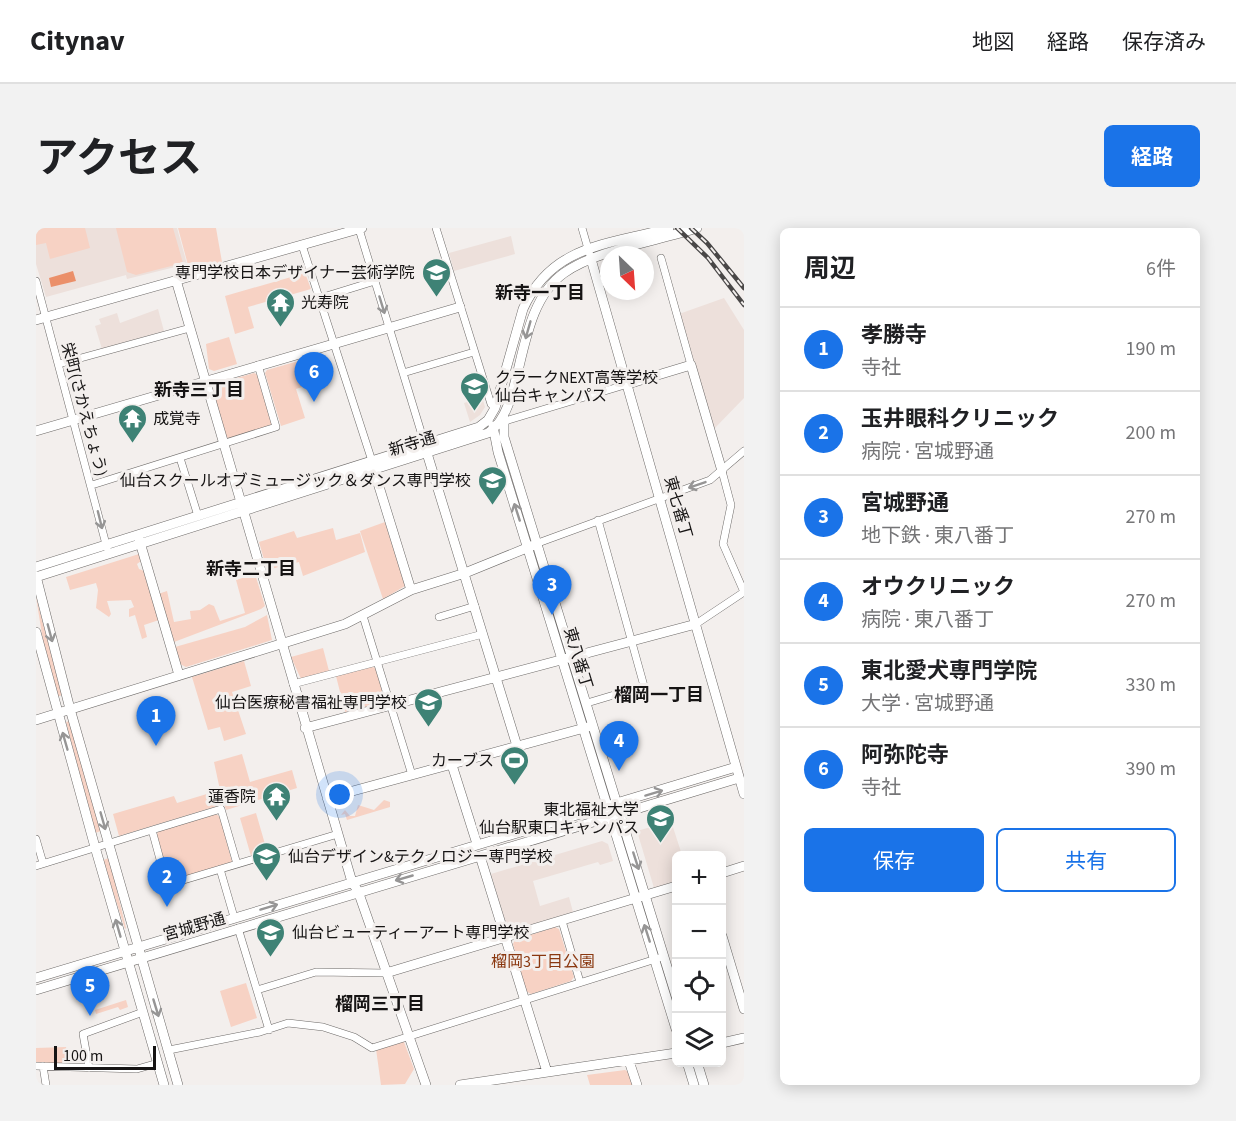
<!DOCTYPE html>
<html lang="ja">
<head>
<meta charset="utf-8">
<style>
  body { margin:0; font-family:"Source Sans 3","Noto Sans JP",sans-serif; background:#f2f2f2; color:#202124 }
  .controls { position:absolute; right:18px; bottom:18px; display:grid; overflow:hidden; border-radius:9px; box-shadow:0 3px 15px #0003 }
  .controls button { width:54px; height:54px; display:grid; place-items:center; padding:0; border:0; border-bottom:2px solid #e0e0e0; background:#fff; color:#202124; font:30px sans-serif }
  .compass { position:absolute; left:564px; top:18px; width:54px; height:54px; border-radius:50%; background:#fff; box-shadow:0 3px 15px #0003; rotate:155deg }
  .scale { position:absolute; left:18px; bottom:15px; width:102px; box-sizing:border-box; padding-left:6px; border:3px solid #161414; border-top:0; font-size:16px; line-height:21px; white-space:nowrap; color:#161414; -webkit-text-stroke:4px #f3efed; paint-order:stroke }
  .you { position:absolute; left:304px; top:567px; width:21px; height:21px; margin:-15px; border:4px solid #fff; border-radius:50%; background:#1a73e8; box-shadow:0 0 0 9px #1a73e833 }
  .badge { display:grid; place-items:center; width:39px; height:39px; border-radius:50%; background:#1a73e8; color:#fff; font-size:20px; font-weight:700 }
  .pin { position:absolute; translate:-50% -50px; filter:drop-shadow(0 2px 3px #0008) }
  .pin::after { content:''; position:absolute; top:32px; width:21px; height:18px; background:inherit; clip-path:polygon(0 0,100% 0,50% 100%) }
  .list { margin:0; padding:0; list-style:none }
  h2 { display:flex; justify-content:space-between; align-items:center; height:78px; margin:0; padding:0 24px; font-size:26px }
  h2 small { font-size:20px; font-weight:400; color:#757577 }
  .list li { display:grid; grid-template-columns:39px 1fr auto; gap:18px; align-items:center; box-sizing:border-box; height:84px; padding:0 24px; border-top:2px solid #e0e0e0 }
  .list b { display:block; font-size:22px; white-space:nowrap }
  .list p { margin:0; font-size:20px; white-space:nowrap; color:#757577 }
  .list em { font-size:20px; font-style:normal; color:#757577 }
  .actions { display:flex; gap:12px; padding:18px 24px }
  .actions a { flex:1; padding:14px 0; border:2px solid #1a73e8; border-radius:9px; text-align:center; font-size:21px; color:#1a73e8 }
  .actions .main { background:#1a73e8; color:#fff }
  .icon { flex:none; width:33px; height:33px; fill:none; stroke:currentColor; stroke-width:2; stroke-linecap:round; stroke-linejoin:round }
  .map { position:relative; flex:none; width:708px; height:857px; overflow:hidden; border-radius:9px }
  header { display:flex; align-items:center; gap:36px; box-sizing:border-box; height:84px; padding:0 30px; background:#fff; border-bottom:2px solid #e0e0e0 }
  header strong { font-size:28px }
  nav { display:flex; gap:33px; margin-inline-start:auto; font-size:21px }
  .intro { display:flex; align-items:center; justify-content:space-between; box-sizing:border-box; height:144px; padding:0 36px }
  h1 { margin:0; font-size:42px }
  .button { padding:15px 27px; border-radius:9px; background:#1a73e8; color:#fff; font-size:21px; font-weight:700 }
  main { display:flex; gap:36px; padding:0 36px }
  aside { flex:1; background:#fff; border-radius:9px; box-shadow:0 3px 15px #0003 }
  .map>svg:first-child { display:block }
  .built { fill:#ede0db }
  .green { fill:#f7d2c4 }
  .water { fill:#eb8f69 }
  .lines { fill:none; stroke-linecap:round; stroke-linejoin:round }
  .street-casing { stroke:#6d6a68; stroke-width:8 }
  .secondary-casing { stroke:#6d6a68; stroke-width:10 }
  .street { stroke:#fff; stroke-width:7 }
  .secondary { stroke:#fff; stroke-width:9 }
  .rail-casing { stroke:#494747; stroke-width:4.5 }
  .rail { stroke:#f3efed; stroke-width:2; stroke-dasharray:7; stroke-linecap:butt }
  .oneway { stroke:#969595 }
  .labels { text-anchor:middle; stroke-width:6; stroke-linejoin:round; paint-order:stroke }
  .poi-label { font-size:16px; fill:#161414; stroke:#f3efed; text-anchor:end }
  .street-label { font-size:16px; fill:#161414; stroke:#f3efed }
  .park-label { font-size:16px; fill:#8a3810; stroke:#f3efed }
  .neighbourhood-label { font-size:18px; font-weight:bold; fill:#161414; stroke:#f3efed }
</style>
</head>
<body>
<header>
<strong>Citynav</strong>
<nav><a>地図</a><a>経路</a><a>保存済み</a></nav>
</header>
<div class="intro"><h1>アクセス</h1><a class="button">経路</a></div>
<main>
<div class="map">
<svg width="708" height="857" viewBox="0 0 708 857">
  <rect width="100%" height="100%" fill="#f3efed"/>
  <path class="built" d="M0,0h141l10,36 -60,15 -1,-4 -80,22 -10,-33z
    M475,8l4,18 -61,17 -5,-18z
    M688,70l20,32v68l-30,31 -35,-115z
    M122,81l6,22 -62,18 -7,-23 6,-2 -2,-5 18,-6 3,10z
    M446,169l3,10 -5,8 -10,7 -6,-19z
    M635,593l11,34 -6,1v25l-22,7 -17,-57z
    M566,613l6,3 5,17 -13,4 -2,-3 -65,19 7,25 29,-9 4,15 -61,19 -5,-3 -16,-54z"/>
  <path class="green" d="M0,0h49l5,20 -40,11 -4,-16 -10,2z
    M80,0h57l10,35 -47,12 -9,-3z
    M142,0h38l6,34 -41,12 -2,-6 9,-3z
    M269,45l6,16 -63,18 6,21 -19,6 -10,-38z
    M193,109l8,27 -23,7 -5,-2 -3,-25z
    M280,128l7,24 -27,9 9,29 -24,8 -16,-53 2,-3z
    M218,145l4,2 14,47 -2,4 -39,13 -5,-2 -13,-48 3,-5z
    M349,294l20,64 -22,13 -23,-68z
    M297,300l3,12 24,-7 5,19 -62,24 -4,-14 -32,8 -8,-28 35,-11 3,7z
    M103,326l2,7 -4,3 2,5 5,2 15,49 -15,5 3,12 -5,2 -7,-24 -6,2v-8l5,-2 -3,-7 -24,1 4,13 -2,3 -13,-9 2,-18 -2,-7 -26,7 -4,-13z
    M219,346l10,32 -4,3 -87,33 -16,-48 9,-3 7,31 17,-3 -1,-8 10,-1 9,-6 5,2 6,15 25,-8 -9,-33z
    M0,369l26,98 -5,2 -13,-50z
    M231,387l5,25 -86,27 -6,-3 -5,-17 70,-20z
    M287,420l6,23 -28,8 -10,-22z
    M208,433l7,25 -19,6 14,42 -22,7 -4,-14 -12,3 -16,-53z
    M336,439l4,1 9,34 -40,10 -9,-36z
    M34,493l31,110 -6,2 -29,-111z
    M206,526l8,28 42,-12 5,18 -71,22 -2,-6 -105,32 -6,-22 61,-18 3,7 43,-13 -6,-28z
    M348,572l6,2v5l-43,13 -2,-6 -4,1 4,-5 5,6h5l3,-11 16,5z
    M220,585l11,38 -16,5 -11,-38z
    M180,586l4,3 12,45 -60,18 -3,-2 -12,-43 1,-4z
    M73,630l17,70 -1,1 -22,-69z
    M519,699l4,2 15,48 -3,4 -40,13 -5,-3 -13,-47 2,-4z
    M210,755l11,35 -26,9 -11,-36z
    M90,772l2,7 -8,3 -2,-3 -22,7 -1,-4z
    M365,812l3,2 10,27 -9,15 -24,1 -5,-36z
    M30,819l4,17 -34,-1v-15z
    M589,842l4,2 4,13h-43l-3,-10z"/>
  <path class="water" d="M37,43l3,10 -25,6 -2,-9z"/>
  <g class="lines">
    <defs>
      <path id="street" d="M400,0l55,176 4,4
        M546,0l9,31
        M323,1l66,216
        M266,17l70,216
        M625,30l30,107
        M0,53l71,267
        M284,70l55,-17
        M23,136l131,-36
        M367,145l71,-21
        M466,194l126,-38
        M144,230l18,58
        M56,257l184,-58 -18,-62
        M502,315l172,-63 34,-29
        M327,388l49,159
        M403,389l36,-11
        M660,396l48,-32 -21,-48 8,-39 -9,-34
        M257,456l190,-50
        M551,475l57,-17 -46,-166
        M116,602l69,-21 16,55
        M0,611l7,24
        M0,638l116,-36 15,55 171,-51
        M184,641l14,48
        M526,693l18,61
        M202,700l31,102
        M221,762l59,-18 70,1
        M133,822l91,-18 28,-9 35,4 31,10 18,11 287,-90
        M0,838l101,3 21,-6
        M7,838l3,19
        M53,840l-6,-34 60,-22"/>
      <path id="secondary" d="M555,31l153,535
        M140,52l176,602 6,9 68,194
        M0,92l326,-92
        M592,156l63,-19 31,106
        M468,190v19l172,559
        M457,198l5,26 178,577
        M0,203l424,-124
        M390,222l91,296
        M337,239l38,123
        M103,311l40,136
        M0,339l443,-140 9,-7 7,-12 28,-99c29,-65 86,-64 146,-81
        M0,348l34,133 108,376
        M0,349l452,-144c39,-25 24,-123 76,-160 32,-23 94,-32 133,-45
        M0,404l59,215 69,238
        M0,492l309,-96 66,-34 54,-17 69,-28
        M269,500l391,-104
        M416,537l25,79
        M291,570l261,-71
        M444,628l67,216
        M686,645l22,-7
        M686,708l22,73
        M350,745l290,-87
        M0,750l700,-211
        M0,762l703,-212
        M686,815l22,-5
        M593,833l8,24
        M651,834l7,23
        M661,834l7,23
        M424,857l216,-32"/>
    </defs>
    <use href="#street" class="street-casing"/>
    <use href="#secondary" class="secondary-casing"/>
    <use href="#street" class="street"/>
    <use href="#secondary" class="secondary"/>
    <defs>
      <path id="rail" d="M641,0l31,30 36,47
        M655,0l16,15 37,45"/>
    </defs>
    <use href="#rail" class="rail-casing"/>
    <use href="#rail" class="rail"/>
  </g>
  <defs><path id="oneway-shaft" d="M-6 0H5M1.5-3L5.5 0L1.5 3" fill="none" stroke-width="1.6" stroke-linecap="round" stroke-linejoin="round" transform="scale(1.5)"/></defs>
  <g class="oneway">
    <use href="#oneway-shaft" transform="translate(346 77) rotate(73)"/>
    <use href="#oneway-shaft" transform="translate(492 102) rotate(106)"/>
    <use href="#oneway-shaft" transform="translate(661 257) rotate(161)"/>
    <use href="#oneway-shaft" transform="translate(481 284) rotate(-108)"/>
    <use href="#oneway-shaft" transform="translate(64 292) rotate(76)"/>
    <use href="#oneway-shaft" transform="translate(14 405) rotate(75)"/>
    <use href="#oneway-shaft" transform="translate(29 513) rotate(-106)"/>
    <use href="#oneway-shaft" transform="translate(618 565) rotate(-17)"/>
    <use href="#oneway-shaft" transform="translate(67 593) rotate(74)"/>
    <use href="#oneway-shaft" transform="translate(600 633) rotate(72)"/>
    <use href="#oneway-shaft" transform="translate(368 650) rotate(164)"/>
    <use href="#oneway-shaft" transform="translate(233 679) rotate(-17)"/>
    <use href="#oneway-shaft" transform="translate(82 700) rotate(-106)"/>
    <use href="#oneway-shaft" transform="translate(611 705) rotate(-108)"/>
    <use href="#oneway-shaft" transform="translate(120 780) rotate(73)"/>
  </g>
  <defs>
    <symbol id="university-pin" viewBox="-11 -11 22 30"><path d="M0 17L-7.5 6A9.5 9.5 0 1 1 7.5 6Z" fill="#3e8275" stroke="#f3efed"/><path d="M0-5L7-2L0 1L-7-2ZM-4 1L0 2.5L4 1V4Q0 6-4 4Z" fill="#fff"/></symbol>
    <symbol id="temple-pin" viewBox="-11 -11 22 30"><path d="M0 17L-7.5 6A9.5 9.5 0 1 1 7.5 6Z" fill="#3e8275" stroke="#f3efed"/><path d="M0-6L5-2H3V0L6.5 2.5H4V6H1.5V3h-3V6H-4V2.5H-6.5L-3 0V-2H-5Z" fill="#fff"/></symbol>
    <symbol id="school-pin" viewBox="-11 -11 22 30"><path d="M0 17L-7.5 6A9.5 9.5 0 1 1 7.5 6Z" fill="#3e8275" stroke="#f3efed"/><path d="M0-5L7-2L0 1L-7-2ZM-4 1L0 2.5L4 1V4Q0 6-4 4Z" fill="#fff"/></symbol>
    <symbol id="stadium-pin" viewBox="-11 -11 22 30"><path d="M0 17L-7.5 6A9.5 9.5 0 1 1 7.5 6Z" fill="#3e8275" stroke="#f3efed"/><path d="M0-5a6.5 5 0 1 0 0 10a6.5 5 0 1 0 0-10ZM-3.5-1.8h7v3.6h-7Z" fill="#fff"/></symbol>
  </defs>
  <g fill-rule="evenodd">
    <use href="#university-pin" x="384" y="28" width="33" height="45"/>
    <use href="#temple-pin" x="228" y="58" width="33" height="45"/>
    <use href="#school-pin" x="422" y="142" width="33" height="45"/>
    <use href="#temple-pin" x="80" y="174" width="33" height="45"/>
    <use href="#university-pin" x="440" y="236" width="33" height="45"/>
    <use href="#university-pin" x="376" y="458" width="33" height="45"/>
    <use href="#stadium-pin" x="462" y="516" width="33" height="45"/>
    <use href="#temple-pin" x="224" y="552" width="33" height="45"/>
    <use href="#university-pin" x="608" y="574" width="33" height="45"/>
    <use href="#university-pin" x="214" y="612" width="33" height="45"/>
    <use href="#university-pin" x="218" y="688" width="33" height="45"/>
  </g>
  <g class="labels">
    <g class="poi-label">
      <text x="379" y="50">専門学校日本デザイナー芸術学院</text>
      <text x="265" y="80" text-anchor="start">光寿院</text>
      <text x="459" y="155" text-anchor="start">クラークNEXT高等学校<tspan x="459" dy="18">仙台キャンパス</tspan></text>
      <text x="117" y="196" text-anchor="start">成覚寺</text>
      <text x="435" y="258">仙台スクールオブミュージック＆ダンス専門学校</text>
      <text x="371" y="480">仙台医療秘書福祉専門学校</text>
      <text x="458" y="538">カーブス</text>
      <text x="220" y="574">蓮香院</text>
      <text x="603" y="587">東北福祉大学<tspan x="603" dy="18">仙台駅東口キャンパス</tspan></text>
      <text x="252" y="634" text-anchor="start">仙台デザイン&amp;テクノロジー専門学校</text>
      <text x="256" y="710" text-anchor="start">仙台ビューティーアート専門学校</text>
    </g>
    <g class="street-label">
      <text transform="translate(49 181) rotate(75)" y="6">栄町(さかえちょう)</text>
      <text transform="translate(376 215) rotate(-17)" y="6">新寺通</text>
      <text transform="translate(643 279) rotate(74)" y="6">東七番丁</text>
      <text transform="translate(543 430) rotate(73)" y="6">東八番丁</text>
      <text transform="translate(158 698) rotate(-16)" y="6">宮城野通</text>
    </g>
    <g class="park-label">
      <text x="507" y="739">榴岡3丁目公園</text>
    </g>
    <g class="neighbourhood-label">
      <text x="504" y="71">新寺一丁目</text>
      <text x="163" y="168">新寺三丁目</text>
      <text x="215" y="347">新寺二丁目</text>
      <text x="623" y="473">榴岡一丁目</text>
      <text x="344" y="782">榴岡三丁目</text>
    </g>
  </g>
</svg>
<div class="controls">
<button>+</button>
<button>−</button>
<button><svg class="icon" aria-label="locate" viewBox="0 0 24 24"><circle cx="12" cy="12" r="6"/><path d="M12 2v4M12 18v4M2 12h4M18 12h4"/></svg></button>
<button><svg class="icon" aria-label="layers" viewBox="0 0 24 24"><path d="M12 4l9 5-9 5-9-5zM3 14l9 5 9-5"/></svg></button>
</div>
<svg class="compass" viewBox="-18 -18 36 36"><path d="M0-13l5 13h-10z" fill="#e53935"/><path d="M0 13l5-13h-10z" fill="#757577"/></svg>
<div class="scale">100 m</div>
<div class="you"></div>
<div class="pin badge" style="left:120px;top:518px">1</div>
<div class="pin badge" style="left:131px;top:679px">2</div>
<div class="pin badge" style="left:516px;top:387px">3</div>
<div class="pin badge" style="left:583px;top:543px">4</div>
<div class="pin badge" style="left:54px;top:788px">5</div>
<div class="pin badge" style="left:278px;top:174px">6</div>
</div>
<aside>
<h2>周辺<small>6件</small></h2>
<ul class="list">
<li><span class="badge">1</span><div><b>孝勝寺</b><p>寺社</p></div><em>190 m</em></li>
<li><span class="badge">2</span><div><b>玉井眼科クリニック</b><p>病院 · 宮城野通</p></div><em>200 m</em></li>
<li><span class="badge">3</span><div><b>宮城野通</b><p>地下鉄 · 東八番丁</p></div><em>270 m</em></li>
<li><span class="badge">4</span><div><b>オウクリニック</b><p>病院 · 東八番丁</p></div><em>270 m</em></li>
<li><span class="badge">5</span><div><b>東北愛犬専門学院</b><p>大学 · 宮城野通</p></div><em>330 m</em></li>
<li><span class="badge">6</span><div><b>阿弥陀寺</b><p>寺社</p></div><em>390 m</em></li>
</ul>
<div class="actions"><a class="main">保存</a><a>共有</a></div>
</aside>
</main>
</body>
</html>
